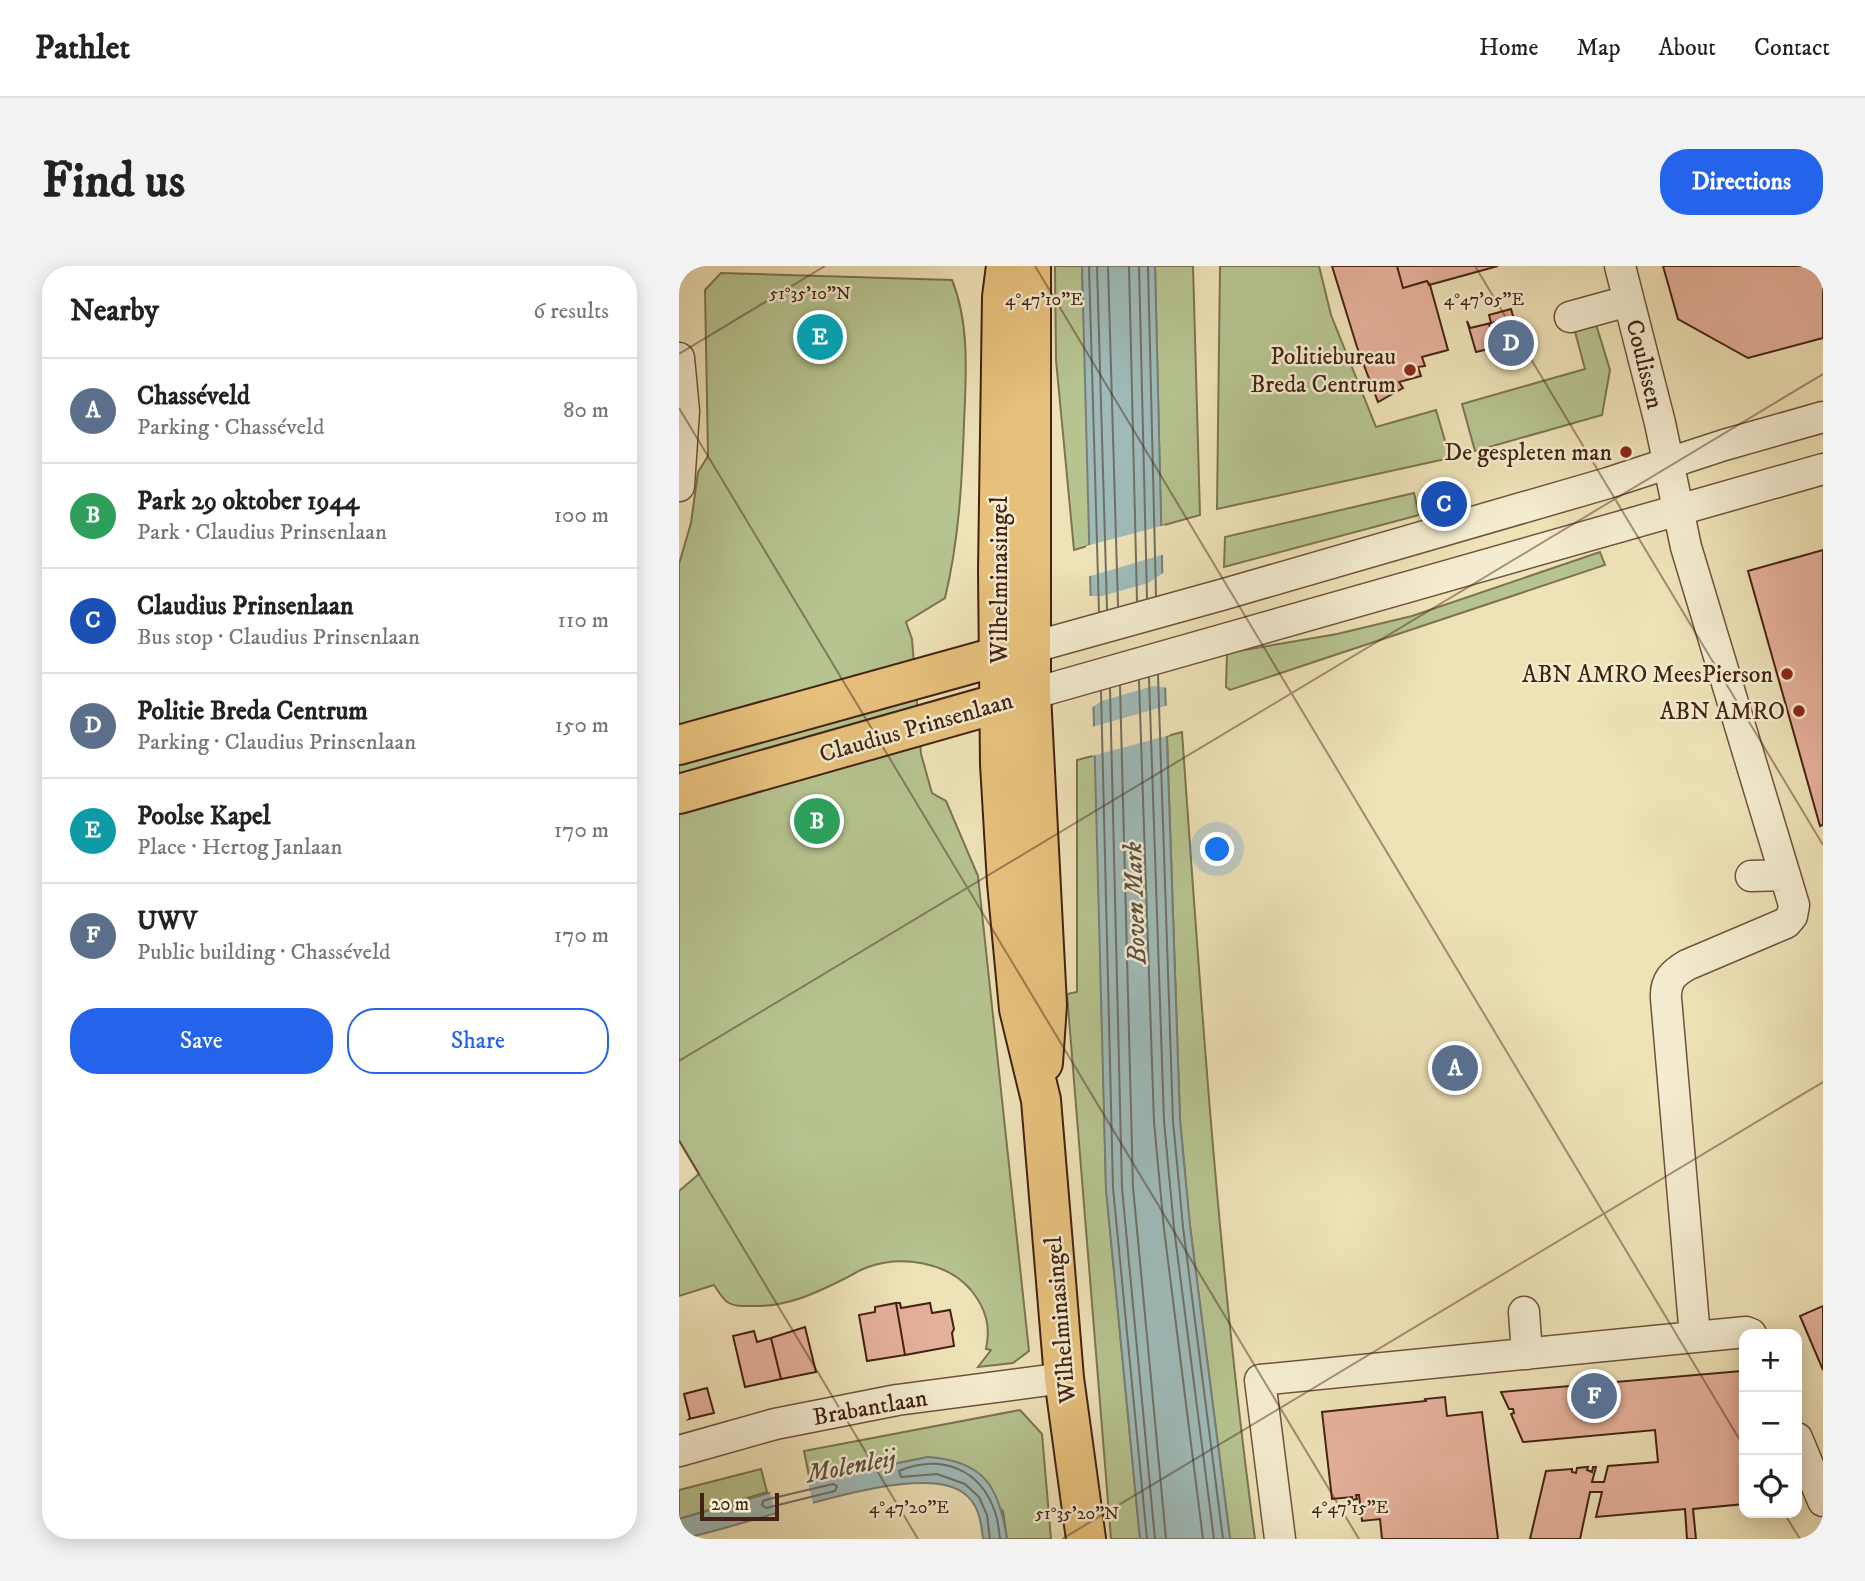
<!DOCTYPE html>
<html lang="en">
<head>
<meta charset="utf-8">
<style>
  body { margin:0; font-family:"IM FELL DW Pica",serif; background:#f2f2f2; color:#222 }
  .controls { position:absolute; right:21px; bottom:21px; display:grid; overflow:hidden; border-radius:14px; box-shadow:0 4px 18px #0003 }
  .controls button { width:63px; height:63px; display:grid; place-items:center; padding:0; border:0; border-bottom:2px solid #e0e0e0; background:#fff; color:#222; font:35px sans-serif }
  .scale { position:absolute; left:21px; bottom:18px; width:79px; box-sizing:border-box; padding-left:7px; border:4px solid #442213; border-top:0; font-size:19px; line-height:24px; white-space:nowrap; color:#442213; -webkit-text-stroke:5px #f4ecd0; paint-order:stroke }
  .you { position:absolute; left:539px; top:584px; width:24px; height:24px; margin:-18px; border:5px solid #fff; border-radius:50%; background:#1a73e8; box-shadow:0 0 0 10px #1a73e833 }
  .badge { display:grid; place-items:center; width:46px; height:46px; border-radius:50%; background:#2563eb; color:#fff; font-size:23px; font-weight:700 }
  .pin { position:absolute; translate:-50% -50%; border:4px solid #fff; box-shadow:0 2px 7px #0006 }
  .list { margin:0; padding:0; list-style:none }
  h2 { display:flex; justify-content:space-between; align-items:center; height:91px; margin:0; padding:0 28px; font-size:30px }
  h2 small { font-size:23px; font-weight:400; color:#767676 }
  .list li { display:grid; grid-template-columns:46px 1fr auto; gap:21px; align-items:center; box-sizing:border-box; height:105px; padding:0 28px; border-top:2px solid #e0e0e0 }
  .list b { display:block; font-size:26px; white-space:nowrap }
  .list p { margin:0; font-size:23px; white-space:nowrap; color:#767676 }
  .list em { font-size:23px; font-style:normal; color:#767676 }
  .actions { display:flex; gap:14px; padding:21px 28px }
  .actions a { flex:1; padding:16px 0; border:2px solid #2563eb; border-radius:28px; text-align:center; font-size:24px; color:#2563eb }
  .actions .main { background:#2563eb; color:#fff }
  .icon { flex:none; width:38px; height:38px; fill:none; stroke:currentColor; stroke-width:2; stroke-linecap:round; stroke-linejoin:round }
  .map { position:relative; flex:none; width:1144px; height:1273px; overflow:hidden; border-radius:28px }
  header { display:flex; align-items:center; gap:42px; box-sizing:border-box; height:98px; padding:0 35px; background:#fff; border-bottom:2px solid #e0e0e0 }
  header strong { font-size:33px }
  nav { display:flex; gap:38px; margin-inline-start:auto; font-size:24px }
  .intro { display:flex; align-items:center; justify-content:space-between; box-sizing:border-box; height:168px; padding:0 42px }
  h1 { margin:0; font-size:49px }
  .button { padding:18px 32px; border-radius:28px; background:#2563eb; color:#fff; font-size:24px; font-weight:700 }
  main { display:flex; gap:42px; padding:0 42px }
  aside { flex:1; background:#fff; border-radius:28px; box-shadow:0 4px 18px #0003 }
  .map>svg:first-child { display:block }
  .green { fill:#b6c490; stroke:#7d7352; stroke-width:2 }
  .water { fill:#9ebbb9; stroke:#7a7e77; stroke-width:2 }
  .pier { fill:#eee2b7 }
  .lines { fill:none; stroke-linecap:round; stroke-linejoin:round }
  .shore { stroke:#716e66; stroke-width:2 }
  .building { fill:#e6b19b; stroke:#442213; stroke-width:2 }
  .minor-casing { stroke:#6e523c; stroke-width:33 }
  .major-casing { stroke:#442213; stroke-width:42 }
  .minor { stroke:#f4ecd0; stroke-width:30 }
  .major { stroke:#e7c17c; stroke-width:38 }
  .ticks { fill:none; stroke:#442213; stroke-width:2; stroke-opacity:0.45 }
  .poi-dot { fill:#8f2418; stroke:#f4ecd0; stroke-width:2.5 }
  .labels { text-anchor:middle; stroke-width:5; stroke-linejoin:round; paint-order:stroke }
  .poi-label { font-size:24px; fill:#442213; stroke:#f4ecd0; text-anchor:end }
  .street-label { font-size:24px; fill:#442213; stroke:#f4ecd0 }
  .water-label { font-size:26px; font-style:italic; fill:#5f5045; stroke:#f4ecd0 }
  .ticks-label { font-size:18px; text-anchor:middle; fill:#442213; stroke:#f4ecd0; stroke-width:5; stroke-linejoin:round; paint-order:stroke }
</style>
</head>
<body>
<header>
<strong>Pathlet</strong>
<nav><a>Home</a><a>Map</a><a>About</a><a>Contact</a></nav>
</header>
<div class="intro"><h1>Find us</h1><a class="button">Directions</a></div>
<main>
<aside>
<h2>Nearby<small>6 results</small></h2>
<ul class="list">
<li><span class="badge" style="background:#5c6f8a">A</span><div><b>Chasséveld</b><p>Parking · Chasséveld</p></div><em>80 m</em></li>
<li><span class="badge" style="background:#2e9e5b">B</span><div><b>Park 29 oktober 1944</b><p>Park · Claudius Prinsenlaan</p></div><em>100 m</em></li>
<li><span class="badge" style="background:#1a4fb4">C</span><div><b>Claudius Prinsenlaan</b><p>Bus stop · Claudius Prinsenlaan</p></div><em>110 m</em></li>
<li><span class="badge" style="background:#5c6f8a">D</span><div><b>Politie Breda Centrum</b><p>Parking · Claudius Prinsenlaan</p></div><em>150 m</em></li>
<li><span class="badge" style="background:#0f9aa8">E</span><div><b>Poolse Kapel</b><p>Place · Hertog Janlaan</p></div><em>170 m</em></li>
<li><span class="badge" style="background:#5c6f8a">F</span><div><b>UWV</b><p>Public building · Chasséveld</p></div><em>170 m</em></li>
</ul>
<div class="actions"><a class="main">Save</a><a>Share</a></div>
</aside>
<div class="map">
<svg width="1144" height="1273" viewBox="0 0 1144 1273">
  <rect width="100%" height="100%" fill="#eee2b7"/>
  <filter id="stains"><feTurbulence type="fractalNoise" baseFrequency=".00286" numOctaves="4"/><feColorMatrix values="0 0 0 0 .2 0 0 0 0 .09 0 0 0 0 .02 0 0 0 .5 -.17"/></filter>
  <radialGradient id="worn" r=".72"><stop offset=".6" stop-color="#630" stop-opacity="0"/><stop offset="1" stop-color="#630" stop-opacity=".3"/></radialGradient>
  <path class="green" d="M376,0h27l9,279 -17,5 -18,-190z
    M476,0h38l7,249 -39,11z
    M541,0h99l12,49 45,112 60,-17 14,48 -233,51z
    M42,7l231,7c18,44 14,97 12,143 -2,59 -5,117 -19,175l-39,24 6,17 9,115 11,39 14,8 32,75 51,475 -16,12 -35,4 13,-17 -5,-1c5,-23 0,-40 -15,-59 -24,-28 -69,-35 -103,-23 -9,3 -16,8 -24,12 -30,15 -58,28 -91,27 -9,0 -18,1 -26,-4 -5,-4 -9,-11 -13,-17l-35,11v-105l20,-17 -20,-34v-576l12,-41 7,-51 10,-16 -3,-166z
    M916,55l15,49 -8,45 -127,36 -13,-47 123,-35 -11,-41z
    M735,227l5,22 -195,52 1,-30z
    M921,286l5,13 -375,125 -4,-3 1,-34 110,-19 75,-18z
    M503,466c19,270 37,539 73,807h-25l-40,-313 -10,-106 -13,-384z
    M417,489l10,434 34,350h-29l-44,-545 10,-2v-232z
    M341,1144l22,24 9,105h-44l-4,-28 -75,-54 -118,24 -6,-30z
    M82,1203l6,23 -88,27v-29z"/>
  <path class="water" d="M403,0h73l10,417 15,437 10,106 40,313h-90l-34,-350z
    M249,1191c56,4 71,29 79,82h-24c-2,-18 -4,-36 -21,-47 -49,-34 -222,38 -283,47v-20l131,-38z"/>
  <path class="pier" d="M486,259v29l-78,23 -1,-31z
    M487,305l3,117 -16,-2 -51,15 -11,7 -3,-112h14l46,-13z
    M490,439l1,30 -78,21v-29z
    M128,1213l7,28 -38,9 -7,-28z"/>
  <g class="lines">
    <path class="shore" d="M410,0l10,346
      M418,0l10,343
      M429,0l10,340
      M450,0l8,335
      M460,0l8,332
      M469,0l8,330
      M479,409l15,446 10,106 40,312
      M470,412l15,443 10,107 40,311
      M460,415l15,441 10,107 39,310
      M441,420l13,501 33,352
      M431,423l12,499 33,351
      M422,425l12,497 34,351
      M154,1218l4,2 -2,5 -69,17 -4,-3 1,-4 6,-2z
      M311,1273l-3,-24 -8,-18 -14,-13 -28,-10 -36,3 -2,-6c42,-17 81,-3 96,41 3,8 4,18 5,27"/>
  </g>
  <path class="building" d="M653,0h65l6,22 24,-7 3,4 18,65 -26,7 3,9 -7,1 3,9 -22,6 4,6 -25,14 -21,-55z
    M718,0h101l-69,19 -2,-4 -24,7z
    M984,0h160v72l-75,20 -70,-39z
    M832,43l9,31 -16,4 -6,-23 -9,3 7,23 -20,5 -9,-31 3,7 21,-5 -2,-8z
    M130,59l22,1v22l-23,-1z
    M1144,284v275l-3,1 -72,-255z
    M217,1037h4l1,5 29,-5 2,10 18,-3 4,19 -2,4 2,13 -49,9z
    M217,1037l9,52 -38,6 -8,-46 16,-3v-5z
    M1144,1040v64l-23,-54z
    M126,1061l11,45 -35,7 -10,-41z
    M75,1065l3,11 14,-4 10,41 -36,8 -12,-51z
    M1062,1105l3,8v125l-51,5 3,30h-9l-2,-30 -89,8 6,-25h-12l-10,47h-50l16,-68 26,-2v3l4,1 1,-5 11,-1 -1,3 5,2 1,-5h3l-4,15h12l4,-16 50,-4 -3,-32 -132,12 -12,-28 3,-1 -1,-4h-4l-8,-17z
    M28,1122l7,25 -25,6 1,-1 -6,-24z
    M766,1131l2,19 35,-4 16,127h-116l-2,-20 -18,2 -3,-26h-3l1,4 -5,1v-3l-20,2 -10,-87 104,-11 -1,-2z"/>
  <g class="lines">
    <defs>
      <path id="minor" d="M891,51l58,-16
        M0,92l5,53 -5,75
        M351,382l191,-53 387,-112 116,-38 99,-28
        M352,428l792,-225
        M1072,610l34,-1
        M845,1046l3,42
        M1016,1071l51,-5 5,2
        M1118,1172l26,63
        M0,1185l96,-27 122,-24 167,-22
        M601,1273l-20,-159 435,-43 -29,-339c-1,-17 7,-25 21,-33l99,-42 6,-7 2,-11 -108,-358 -26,-124 -40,-157"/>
      <path id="major" d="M327,0l-4,31 -4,274 2,193 7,119 12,126 22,91 23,278 22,161
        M352,0v428l16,311 -4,58
        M0,479l342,-95
        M0,528l345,-98"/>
    </defs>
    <use href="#minor" class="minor-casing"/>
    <use href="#major" class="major-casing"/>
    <use href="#minor" class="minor"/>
    <use href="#major" class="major"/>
  </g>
  <path class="ticks" d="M356,0l709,1181M796,0l348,579M0,88l146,-88M0,142l680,1131M0,795l1144,-687M0,875l239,398M1105,1247l16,26M383,1273l761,-457"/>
  <g class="poi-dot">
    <circle cx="731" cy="104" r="7"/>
    <circle cx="947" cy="186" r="7"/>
    <circle cx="1108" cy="408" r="7"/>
    <circle cx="1120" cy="445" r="7"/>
  </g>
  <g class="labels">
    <g class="poi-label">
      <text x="717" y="98">Politiebureau<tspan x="717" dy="28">Breda Centrum</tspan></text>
      <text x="933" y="194">De gespleten man</text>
      <text x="1094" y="416">ABN AMRO MeesPierson</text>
      <text x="1106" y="453">ABN AMRO</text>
    </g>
    <g class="street-label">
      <text transform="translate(966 98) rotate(76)" y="8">Coulissen</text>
      <text transform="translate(320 314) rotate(-90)" y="8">Wilhelminasingel</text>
      <text transform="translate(237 461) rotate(-16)" y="8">Claudius Prinsenlaan</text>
      <text transform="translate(381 1054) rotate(-95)" y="8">Wilhelminasingel</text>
      <text transform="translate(191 1141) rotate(-10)" y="8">Brabantlaan</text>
    </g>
    <g class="water-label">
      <text transform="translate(455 637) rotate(-92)" y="9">Boven Mark</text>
      <text transform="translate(172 1199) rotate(-11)" y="9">Molenleij</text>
    </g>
  </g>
  <g class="ticks-label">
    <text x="131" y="33">51°35'10"N</text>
    <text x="365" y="39">4°47'10"E</text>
    <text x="805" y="39">4°47'05"E</text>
    <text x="230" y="1247">4°47'20"E</text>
    <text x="671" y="1247">4°47'15"E</text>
    <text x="398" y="1253">51°35'20"N</text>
  </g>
  <rect width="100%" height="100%" filter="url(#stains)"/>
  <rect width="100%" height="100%" fill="url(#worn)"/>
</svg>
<div class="controls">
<button>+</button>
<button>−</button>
<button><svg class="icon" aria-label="locate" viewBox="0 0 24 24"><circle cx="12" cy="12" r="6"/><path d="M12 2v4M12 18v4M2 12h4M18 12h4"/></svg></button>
</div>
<div class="scale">20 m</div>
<div class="you"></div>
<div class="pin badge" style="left:776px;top:802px;background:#5c6f8a">A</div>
<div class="pin badge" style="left:138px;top:555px;background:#2e9e5b">B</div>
<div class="pin badge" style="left:765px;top:238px;background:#1a4fb4">C</div>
<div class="pin badge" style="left:832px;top:77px;background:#5c6f8a">D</div>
<div class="pin badge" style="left:141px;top:71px;background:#0f9aa8">E</div>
<div class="pin badge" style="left:915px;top:1130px;background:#5c6f8a">F</div>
</div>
</main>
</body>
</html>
